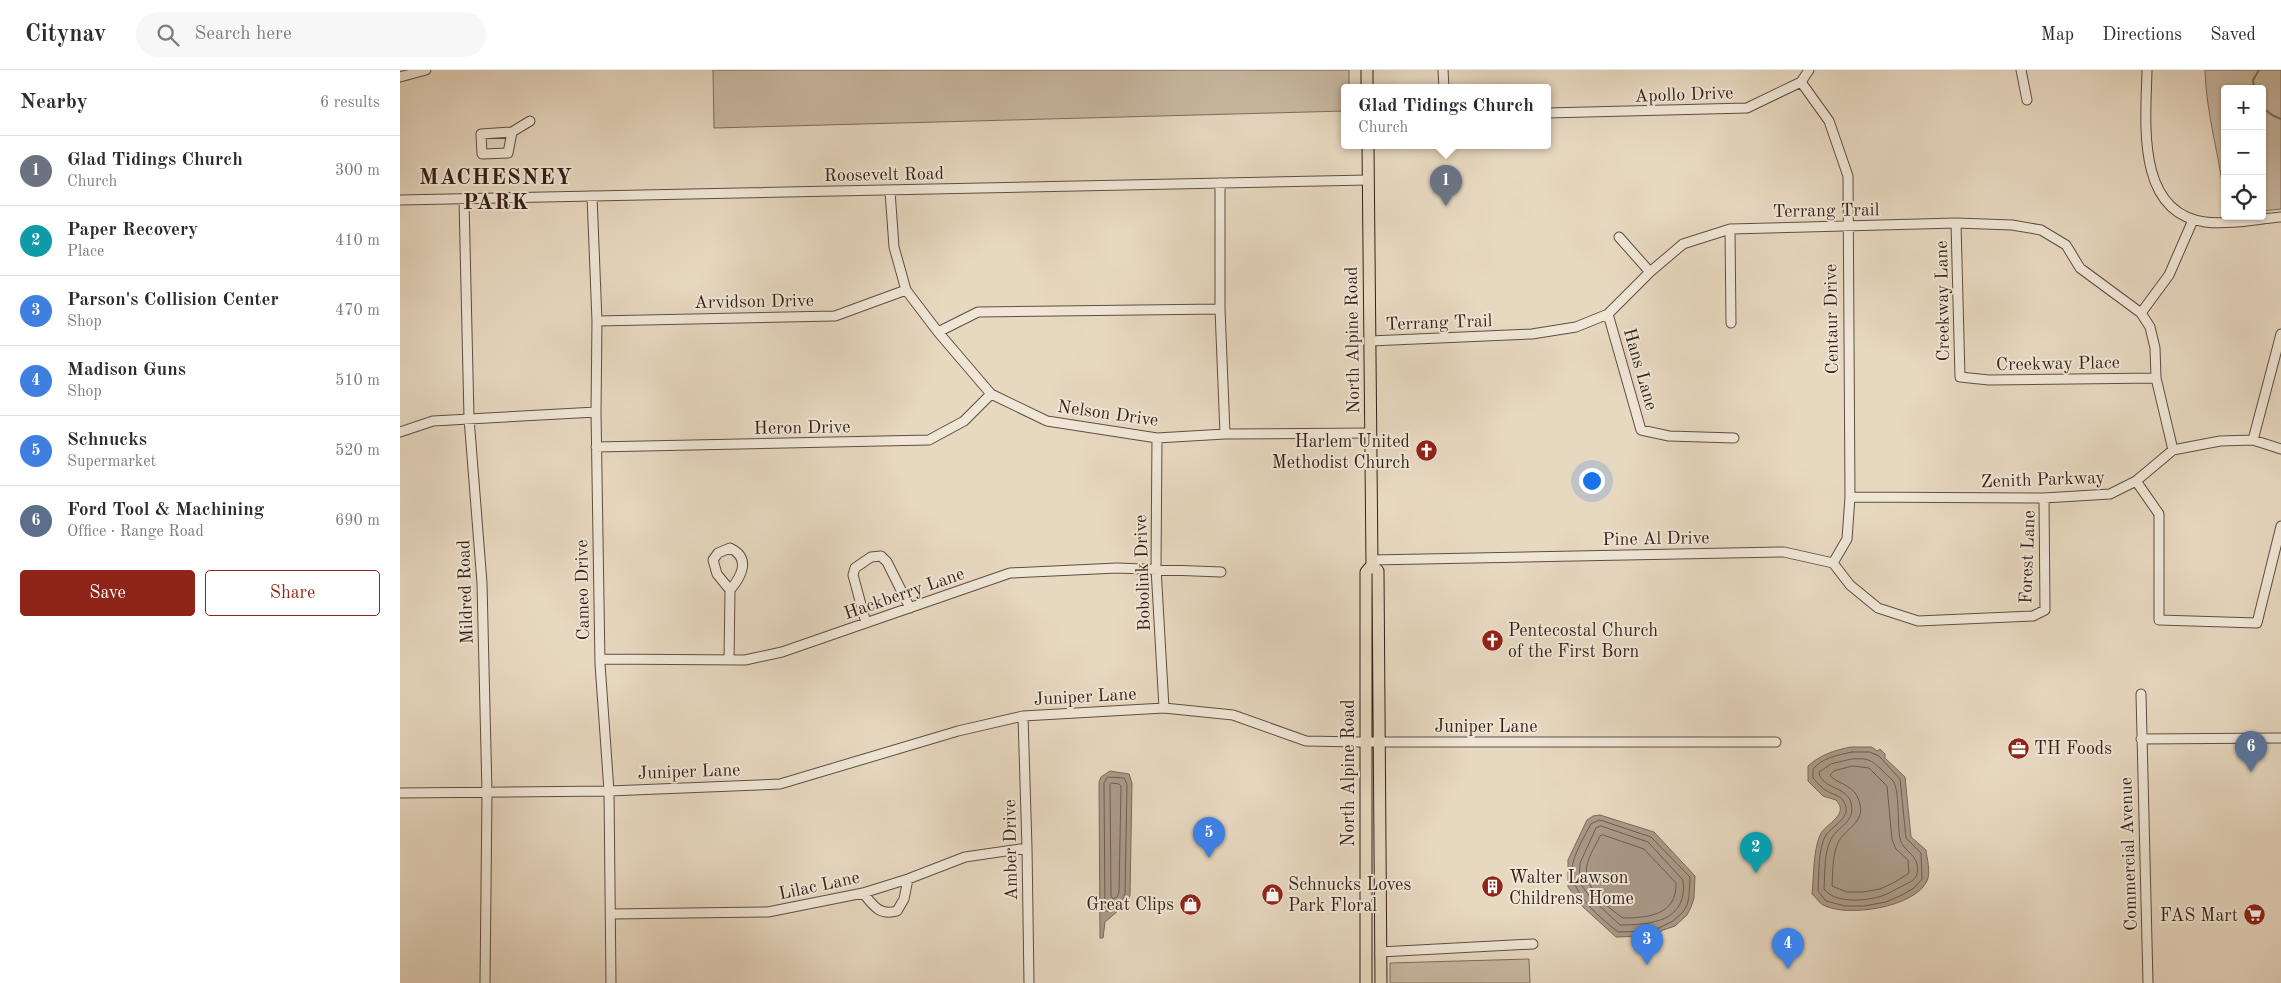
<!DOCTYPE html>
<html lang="en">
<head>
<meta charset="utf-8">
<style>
  body { margin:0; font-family:"Old Standard TT",serif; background:#f7f7f7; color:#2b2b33 }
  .controls { position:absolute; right:15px; top:15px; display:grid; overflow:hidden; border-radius:5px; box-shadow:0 1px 4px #0004 }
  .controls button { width:45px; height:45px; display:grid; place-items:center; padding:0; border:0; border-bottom:1px solid #e1e1e2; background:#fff; color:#2b2b33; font:25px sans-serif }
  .you { position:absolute; left:1191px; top:410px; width:18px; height:18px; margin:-12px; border:4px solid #fff; border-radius:50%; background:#1a73e8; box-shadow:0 0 0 8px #1a73e833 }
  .badge { display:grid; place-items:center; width:32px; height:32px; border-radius:50%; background:#8f2418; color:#fff; font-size:16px; font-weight:700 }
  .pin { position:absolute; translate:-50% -41px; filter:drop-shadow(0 1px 2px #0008) }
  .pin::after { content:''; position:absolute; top:26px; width:18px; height:15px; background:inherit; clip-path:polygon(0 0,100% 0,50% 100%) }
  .popup { position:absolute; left:941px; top:14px; width:210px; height:65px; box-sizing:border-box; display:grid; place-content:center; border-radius:5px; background:#fff; filter:drop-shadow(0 1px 4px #0005); font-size:16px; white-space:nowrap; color:#7c7c81 }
  .popup b { font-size:19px; color:#2b2b33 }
  .popup::after { content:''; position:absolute; left:50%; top:100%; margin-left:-10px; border:10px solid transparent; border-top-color:#fff }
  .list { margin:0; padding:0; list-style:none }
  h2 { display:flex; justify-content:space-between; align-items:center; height:65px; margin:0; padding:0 20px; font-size:21px }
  h2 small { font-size:16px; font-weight:400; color:#7c7c81 }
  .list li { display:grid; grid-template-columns:32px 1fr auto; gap:15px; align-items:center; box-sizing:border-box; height:70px; padding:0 20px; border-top:1px solid #e1e1e2 }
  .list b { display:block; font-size:19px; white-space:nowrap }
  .list p { margin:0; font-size:16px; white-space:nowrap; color:#7c7c81 }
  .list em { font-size:16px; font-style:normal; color:#7c7c81 }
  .actions { display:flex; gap:10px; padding:15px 20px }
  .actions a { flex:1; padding:11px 0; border:1px solid #8f2418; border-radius:5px; text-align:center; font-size:18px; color:#8f2418 }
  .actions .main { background:#8f2418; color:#fff }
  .icon { flex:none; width:28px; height:28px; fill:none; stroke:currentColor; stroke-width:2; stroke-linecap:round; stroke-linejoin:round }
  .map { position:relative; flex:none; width:1881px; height:913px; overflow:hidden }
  header { display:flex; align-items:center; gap:30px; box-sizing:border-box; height:70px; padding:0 25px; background:#fff; border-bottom:1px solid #e1e1e2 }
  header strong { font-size:24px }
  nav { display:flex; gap:28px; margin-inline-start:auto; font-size:18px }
  .search { width:350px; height:45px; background:#f7f7f7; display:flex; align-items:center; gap:12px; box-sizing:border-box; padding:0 18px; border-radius:28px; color:#7c7c81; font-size:19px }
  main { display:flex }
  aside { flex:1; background:#fff }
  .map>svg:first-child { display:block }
  .green { fill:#c9b9a3; stroke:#7e6c5d }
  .water { fill:#aa9987; stroke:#7b685a }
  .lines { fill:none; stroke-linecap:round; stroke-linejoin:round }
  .shore { stroke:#6f5c4f; stroke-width:1 }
  .stream { stroke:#7b685a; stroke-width:2 }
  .minor-casing { stroke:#614d41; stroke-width:11 }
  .major-casing { stroke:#341f17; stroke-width:13 }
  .minor { stroke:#efe6d6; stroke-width:9 }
  .major { stroke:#e7d8c0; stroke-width:11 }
  .labels { text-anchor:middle; stroke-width:4; stroke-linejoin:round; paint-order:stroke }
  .street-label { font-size:18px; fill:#341f17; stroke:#efe6d6 }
  .poi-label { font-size:18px; fill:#341f17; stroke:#efe6d6; text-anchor:start }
  .district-label { font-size:22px; font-weight:bold; letter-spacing:1px; fill:#341f17; stroke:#efe6d6 }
</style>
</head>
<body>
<header>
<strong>Citynav</strong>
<div class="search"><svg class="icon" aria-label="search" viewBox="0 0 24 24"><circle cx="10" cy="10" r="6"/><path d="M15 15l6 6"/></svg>Search here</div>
<nav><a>Map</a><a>Directions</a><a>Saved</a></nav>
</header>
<main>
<aside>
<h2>Nearby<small>6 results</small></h2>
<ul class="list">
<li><span class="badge" style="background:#6b7280">1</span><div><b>Glad Tidings Church</b><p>Church</p></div><em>300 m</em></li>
<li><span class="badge" style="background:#0f9aa8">2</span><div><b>Paper Recovery</b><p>Place</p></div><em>410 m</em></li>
<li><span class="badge" style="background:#3f7fe0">3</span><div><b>Parson's Collision Center</b><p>Shop</p></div><em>470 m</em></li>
<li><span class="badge" style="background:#3f7fe0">4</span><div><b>Madison Guns</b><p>Shop</p></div><em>510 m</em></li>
<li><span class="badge" style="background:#3f7fe0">5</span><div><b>Schnucks</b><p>Supermarket</p></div><em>520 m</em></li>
<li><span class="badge" style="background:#5c6f8a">6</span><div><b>Ford Tool &amp; Machining</b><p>Office · Range Road</p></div><em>690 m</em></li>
</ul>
<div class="actions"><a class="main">Save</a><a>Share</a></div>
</aside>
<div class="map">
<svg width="1881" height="913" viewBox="0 0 1881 913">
  <rect width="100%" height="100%" fill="#e7d8c0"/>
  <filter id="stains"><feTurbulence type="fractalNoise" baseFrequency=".004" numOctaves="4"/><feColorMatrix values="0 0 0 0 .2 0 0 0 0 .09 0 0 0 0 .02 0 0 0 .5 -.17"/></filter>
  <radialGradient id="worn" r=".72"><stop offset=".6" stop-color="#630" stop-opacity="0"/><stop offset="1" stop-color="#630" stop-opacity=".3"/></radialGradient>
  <path class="green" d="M313,0h636v17h-4v24l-631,17z
    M1805,0h76v139l-19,2v-122h-37v113c-5,-44 -19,-88 -20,-132z
    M1129,889l1,24h-140v-20z"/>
  <path class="water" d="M1451,677h21l5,4 3,-2 5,5v4l20,19 6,60 15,13c1,9 5,22 1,31 -12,26 -79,37 -104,24 -4,-2 -7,-8 -11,-11 2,-19 1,-42 8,-59 6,-12 30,-20 16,-35l-13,-4 -15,-15v-15c12,-11 27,-16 43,-19z
    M710,701l19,3 3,9 -2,112 -4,9 -21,18 -2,16h-3l-1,-156 2,-5z
    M1200,745l54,17 41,44 -1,22 -3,9 -4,8 -12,11 -12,4 -8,6 -39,1 -34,-31 -14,-19v-27l19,-40 6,-4z"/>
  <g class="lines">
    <path class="shore" d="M1452,682h18l9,4 21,23 6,59 15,15 1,26 -8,9 -12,7 -16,7 -22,4h-19l-19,-5 -8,-10c1,-15 0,-44 8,-56 7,-10 25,-17 19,-31 -3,-9 -12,-9 -18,-13 -5,-2 -10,-9 -14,-13v-9c9,-11 25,-14 39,-17z
      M1452,689c16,-1 18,0 30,11 3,4 8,7 11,11 7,9 4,44 7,57 2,14 21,16 17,36 -2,6 -6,8 -11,10 -8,4 -16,9 -24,12 -16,5 -47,8 -58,-7 1,-15 0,-37 7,-50 8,-14 25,-17 20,-36 -4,-17 -30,-14 -32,-31l12,-8z
      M1453,696l16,2 18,18 5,54 4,9 12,11 1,13 -14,9 -15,7 -17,3h-16l-15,-6c1,-13 0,-30 6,-43 7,-16 32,-21 19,-47 -6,-12 -22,-13 -27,-21l4,-4z
      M708,707l16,1 3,6 -2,110 -3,7 -15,11 -2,-3 -1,-126z
      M712,713l7,1 2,2 -2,106 -2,5 -4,2 -2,-3 -1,-111z
      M1200,750l51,17 39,40 -1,20 -2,8 -4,7 -10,9 -20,10 -35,1c-21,-17 -54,-43 -44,-73 4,-12 11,-24 17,-35z
      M1201,756l47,16 35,38c5,41 -31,45 -63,45l-29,-27 -12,-16 1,-19 16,-35z
      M1203,765l41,14 32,34c1,32 -28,35 -53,35 -16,-11 -41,-32 -36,-53 2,-10 9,-20 13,-29z"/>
    <path class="stream" d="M1854,19l-1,-9 6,-10
      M1862,37l10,8 9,4"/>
    <defs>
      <path id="minor" d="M1043,0l1,17
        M1621,0l6,30
        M1747,0c-1,50 -12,143 58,152 24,3 52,-3 76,-5
        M0,7l26,-7
        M1401,12l28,39 19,55 2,321 -3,42 -14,24
        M1147,43l200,-5 54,-26 8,-12
        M112,62l-4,21 -26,1 -1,-20 31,-2 18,-11
        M820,113v126l5,125
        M490,121l4,56 12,43 32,42 53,62 56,27 110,17 68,-4 146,-1
        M192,126l5,125 -1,91 4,252 9,127 2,192
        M0,130l968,-20
        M64,130l5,218 13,165 5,210 -2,190
        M1556,153l4,154 29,3 167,-2
        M1330,159l1,94
        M1219,167l31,35
        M1741,243l28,-38 24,-55
        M1208,244l33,116 28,6 65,2
        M197,251l238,-5 71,-26
        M538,262l40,-20 242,-3
        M970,271l162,-7 44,-7 32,-13 42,-42 33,-28 47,-15 226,-6 56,2 29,5 25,15 14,23 61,45 9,14 5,21 1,30 17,72
        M0,362l33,-11 163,-9
        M757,368l-1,130 8,140
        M1853,370l28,-106
        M196,377l333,-7 35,-19 27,-27
        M1736,411l23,33v106l98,3 24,-97
        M1450,427l194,1 66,-4 26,-13 37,-31 47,-9 33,-1 28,9
        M972,490l412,-8 49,11 17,22 28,23 40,13 115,-5 12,-6 -1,-112
        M466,553l-13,-48 2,-7 16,-11 10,-1 6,6 23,46
        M200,589l145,1 37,-8 228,-79 107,-5 104,4
        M329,590l1,-70c12,-14 21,-32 0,-42l-12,5 -5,7 4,14 13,16
        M1741,624l7,289
        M623,646l4,132 2,135
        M1741,669l140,-1
        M0,723l209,-2 171,-7 178,-53 65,-15 141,-8 69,7 73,26 53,1h417
        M463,823c10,12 16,23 34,18l7,-12 4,-20
        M211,844l157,-2 95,-19 45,-14 57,-22 62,-9
        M980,882l153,-8"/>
      <path id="major" d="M967,0v17
        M968,75l4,420 6,6 3,412
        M966,913v-411l6,-7"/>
    </defs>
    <use href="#minor" class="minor-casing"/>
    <use href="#major" class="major-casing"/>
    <use href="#minor" class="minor"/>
    <use href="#major" class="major"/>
  </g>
  <defs>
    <symbol id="church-disc" viewBox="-11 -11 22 22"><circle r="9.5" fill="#8f2418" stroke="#efe6d6"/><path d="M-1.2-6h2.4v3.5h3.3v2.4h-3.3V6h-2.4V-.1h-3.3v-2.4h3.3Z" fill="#fff"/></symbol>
    <symbol id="office-disc" viewBox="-11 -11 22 22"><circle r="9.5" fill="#8f2418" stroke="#efe6d6"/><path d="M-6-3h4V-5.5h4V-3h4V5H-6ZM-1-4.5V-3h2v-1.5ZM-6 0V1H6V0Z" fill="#fff"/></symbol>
    <symbol id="building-disc" viewBox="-11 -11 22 22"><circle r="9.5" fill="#8f2418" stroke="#efe6d6"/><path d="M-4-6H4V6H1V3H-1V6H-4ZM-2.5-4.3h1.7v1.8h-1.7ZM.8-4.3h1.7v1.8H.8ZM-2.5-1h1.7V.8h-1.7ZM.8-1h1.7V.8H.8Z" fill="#fff"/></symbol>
    <symbol id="shop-disc" viewBox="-11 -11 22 22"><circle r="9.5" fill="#8f2418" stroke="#efe6d6"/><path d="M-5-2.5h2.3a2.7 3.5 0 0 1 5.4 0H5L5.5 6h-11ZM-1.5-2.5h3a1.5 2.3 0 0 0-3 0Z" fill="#fff"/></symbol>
    <symbol id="supermarket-disc" viewBox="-11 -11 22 22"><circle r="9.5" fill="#8f2418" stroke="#efe6d6"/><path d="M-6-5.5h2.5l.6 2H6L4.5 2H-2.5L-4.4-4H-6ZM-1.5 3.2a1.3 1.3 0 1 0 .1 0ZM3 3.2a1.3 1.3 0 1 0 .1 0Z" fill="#fff"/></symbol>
  </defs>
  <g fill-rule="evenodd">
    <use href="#church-disc" x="1014" y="368" width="25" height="25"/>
    <use href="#church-disc" x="1080" y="558" width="25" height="25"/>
    <use href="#office-disc" x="1606" y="666" width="25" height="25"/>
    <use href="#building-disc" x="1080" y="804" width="25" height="25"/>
    <use href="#shop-disc" x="860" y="812" width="25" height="25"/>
    <use href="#shop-disc" x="778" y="822" width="25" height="25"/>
    <use href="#supermarket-disc" x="1842" y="832" width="25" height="25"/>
  </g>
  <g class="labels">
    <g class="street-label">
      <text transform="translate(1284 24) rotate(-2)" y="6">Apollo Drive</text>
      <text transform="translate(484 104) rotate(-1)" y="6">Roosevelt Road</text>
      <text transform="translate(1426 140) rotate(-1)" y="6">Terrang Trail</text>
      <text transform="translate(354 231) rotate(-1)" y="6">Arvidson Drive</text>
      <text transform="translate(1542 231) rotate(-91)" y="6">Creekway Lane</text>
      <text transform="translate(1431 249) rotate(-91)" y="6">Centaur Drive</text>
      <text transform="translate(1039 252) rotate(-2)" y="6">Terrang Trail</text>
      <text transform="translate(952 270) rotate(-91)" y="6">North Alpine Road</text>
      <text transform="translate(1658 293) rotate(-1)" y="6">Creekway Place</text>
      <text transform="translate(1241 299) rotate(74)" y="6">Hans Lane</text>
      <text transform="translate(708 343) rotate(8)" y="6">Nelson Drive</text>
      <text transform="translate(402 357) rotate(-1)" y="6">Heron Drive</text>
      <text transform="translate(1643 409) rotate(-2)" y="6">Zenith Parkway</text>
      <text transform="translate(1256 468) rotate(-1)" y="6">Pine Al Drive</text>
      <text transform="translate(1627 487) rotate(-88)" y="6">Forest Lane</text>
      <text transform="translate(742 503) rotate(-92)" y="6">Bobolink Drive</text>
      <text transform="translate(182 520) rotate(-91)" y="6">Cameo Drive</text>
      <text transform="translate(65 522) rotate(-92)" y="6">Mildred Road</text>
      <text transform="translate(504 523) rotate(-19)" y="6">Hackberry Lane</text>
      <text transform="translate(685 626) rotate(-3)" y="6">Juniper Lane</text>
      <text x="1086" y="662">Juniper Lane</text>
      <text transform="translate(289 701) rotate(-2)" y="6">Juniper Lane</text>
      <text transform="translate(948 703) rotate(-90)" y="6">North Alpine Road</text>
      <text transform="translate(610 780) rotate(-91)" y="6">Amber Drive</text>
      <text transform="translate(1728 784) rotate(-92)" y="6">Commercial Avenue</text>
      <text transform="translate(419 815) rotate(-12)" y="6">Lilac Lane</text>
    </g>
    <g class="poi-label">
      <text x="1010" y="377" text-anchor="end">Harlem United<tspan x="1010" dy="21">Methodist Church</tspan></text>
      <text x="1108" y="566">Pentecostal Church<tspan x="1108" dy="21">of the First Born</tspan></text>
      <text x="1634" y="684">TH Foods</text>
      <text x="1109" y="813">Walter Lawson<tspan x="1109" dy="21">Childrens Home</tspan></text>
      <text x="888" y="820">Schnucks Loves<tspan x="888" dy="21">Park Floral</tspan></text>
      <text x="774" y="840" text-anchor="end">Great Clips</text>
      <text x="1838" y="851" text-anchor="end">FAS Mart</text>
    </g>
    <g class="district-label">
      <text x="96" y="114">MACHESNEY<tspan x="96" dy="25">PARK</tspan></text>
    </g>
  </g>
  <rect width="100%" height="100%" filter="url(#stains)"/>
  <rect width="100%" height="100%" fill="url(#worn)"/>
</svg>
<div class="controls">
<button>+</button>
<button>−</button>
<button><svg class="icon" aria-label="locate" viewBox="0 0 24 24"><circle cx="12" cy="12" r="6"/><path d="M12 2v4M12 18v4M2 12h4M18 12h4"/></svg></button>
</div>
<div class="you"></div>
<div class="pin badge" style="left:1046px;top:136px;background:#6b7280">1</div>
<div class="popup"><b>Glad Tidings Church</b>Church</div>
<div class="pin badge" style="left:1356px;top:803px;background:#0f9aa8">2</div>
<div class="pin badge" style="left:1247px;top:895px;background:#3f7fe0">3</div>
<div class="pin badge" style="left:1388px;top:899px;background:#3f7fe0">4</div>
<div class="pin badge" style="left:809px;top:788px;background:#3f7fe0">5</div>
<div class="pin badge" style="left:1851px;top:702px;background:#5c6f8a">6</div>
</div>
</main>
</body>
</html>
